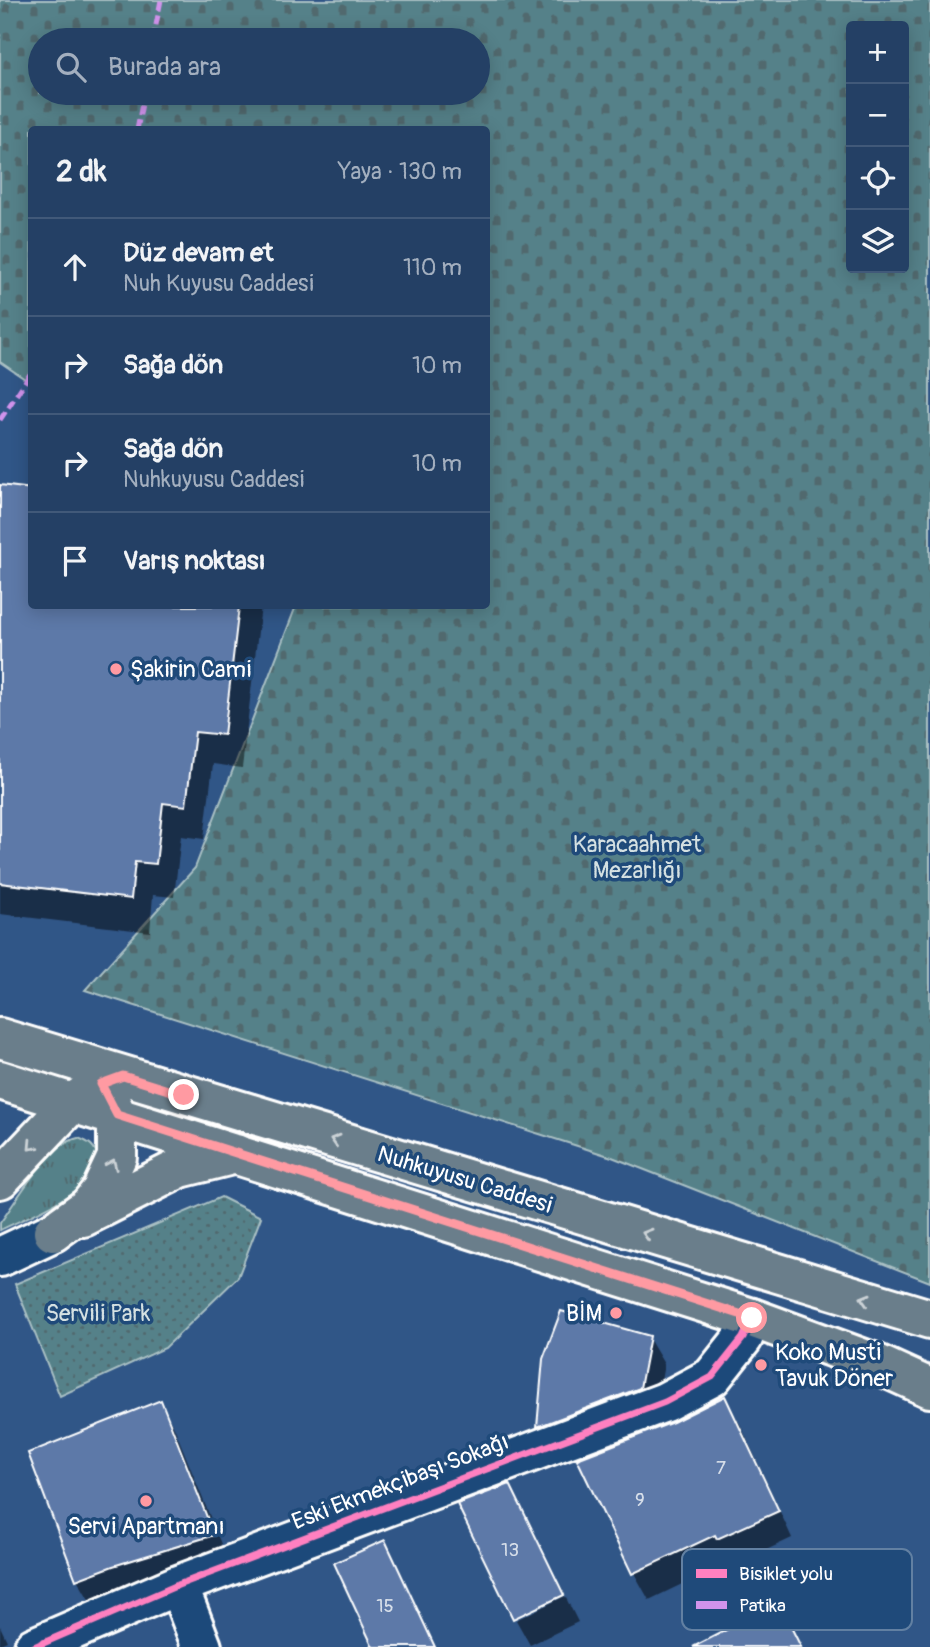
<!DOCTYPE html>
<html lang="tr">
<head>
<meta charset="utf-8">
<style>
  body { margin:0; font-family:Pangolin,sans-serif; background:#304b6e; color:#f1f3f6 }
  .controls { position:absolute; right:21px; top:21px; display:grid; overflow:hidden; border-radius:7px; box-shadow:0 4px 18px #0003 }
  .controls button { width:63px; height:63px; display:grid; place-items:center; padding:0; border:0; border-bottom:2px solid #415979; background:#244065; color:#f1f3f6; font:35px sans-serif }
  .stop { position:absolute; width:21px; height:21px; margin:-16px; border:5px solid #ff9aa2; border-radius:50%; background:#fff }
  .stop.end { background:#ff9aa2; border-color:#fff; box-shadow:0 2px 7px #0008 }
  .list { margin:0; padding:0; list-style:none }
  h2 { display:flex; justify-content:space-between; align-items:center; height:91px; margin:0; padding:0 28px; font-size:30px }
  h2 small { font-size:23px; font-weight:400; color:#a3afbf }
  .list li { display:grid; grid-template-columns:46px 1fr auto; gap:21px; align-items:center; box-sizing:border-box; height:98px; padding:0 28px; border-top:2px solid #415979 }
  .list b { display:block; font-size:26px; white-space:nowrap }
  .list p { margin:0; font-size:23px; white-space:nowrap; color:#a3afbf }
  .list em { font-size:23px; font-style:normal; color:#a3afbf }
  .icon { flex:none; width:38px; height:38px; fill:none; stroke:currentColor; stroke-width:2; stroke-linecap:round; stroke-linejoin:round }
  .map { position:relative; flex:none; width:930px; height:1647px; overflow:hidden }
  .search { position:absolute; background:#244065; box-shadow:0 4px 18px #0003; left:28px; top:28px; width:462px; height:77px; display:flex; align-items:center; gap:18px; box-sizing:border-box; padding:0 24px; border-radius:38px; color:#a3afbf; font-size:26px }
  .panel { position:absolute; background:#244065; box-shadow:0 4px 18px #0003; left:28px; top:126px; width:462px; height:483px; border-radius:7px }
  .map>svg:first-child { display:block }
  .grass { fill:url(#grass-tufts); stroke:#aac0c4; stroke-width:2 }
  .cemetery { fill:url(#cemetery-stones); stroke:#aac0c4; stroke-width:2; fill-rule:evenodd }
  .park { fill:url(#park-dots); stroke:#aac0c4; stroke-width:2 }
  .shadow { fill:#0007 }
  .building { fill:#5d79a8; stroke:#fff; stroke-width:2 }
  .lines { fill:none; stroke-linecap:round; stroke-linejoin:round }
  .minor-casing { stroke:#fff; stroke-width:44 }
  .major-casing { stroke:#fff; stroke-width:44 }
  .minor { stroke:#1f4a7a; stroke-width:38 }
  .major { stroke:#6b7e8b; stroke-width:38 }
  .quiet { stroke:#d193ec; stroke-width:5; stroke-dasharray:10 5; stroke-linecap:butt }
  .cycleway-casing { stroke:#1f4a7a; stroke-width:11 }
  .cycleway { stroke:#ff80c0; stroke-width:7 }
  .oneway { stroke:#cbd2d6 }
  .route { stroke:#ff9aa2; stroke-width:9 }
  .poi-dot { fill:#ff9aa2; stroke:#1f4a7a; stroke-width:2.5 }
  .labels { text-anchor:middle; stroke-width:7; stroke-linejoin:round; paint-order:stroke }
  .number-label { font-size:19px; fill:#d6dee9 }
  .poi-label { font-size:23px; fill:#fff; stroke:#1f4a7a; text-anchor:start }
  .park-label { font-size:23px; fill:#d4e0e2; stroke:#1f4a7a }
  .street-label { font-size:23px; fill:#fff; stroke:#1f4a7a }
  .key { fill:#1f4a7a; stroke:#6280a2; stroke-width:2 }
  .key-label { font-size:19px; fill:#fff }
</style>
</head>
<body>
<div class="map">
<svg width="930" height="1647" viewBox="0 0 930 1647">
  <defs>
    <pattern id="grass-tufts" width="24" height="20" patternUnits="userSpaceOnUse" patternTransform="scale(1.75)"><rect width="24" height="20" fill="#558189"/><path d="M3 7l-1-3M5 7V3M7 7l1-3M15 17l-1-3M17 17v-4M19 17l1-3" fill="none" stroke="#51696e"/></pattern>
    <pattern id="cemetery-stones" width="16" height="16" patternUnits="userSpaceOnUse" patternTransform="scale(1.75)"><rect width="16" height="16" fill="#558189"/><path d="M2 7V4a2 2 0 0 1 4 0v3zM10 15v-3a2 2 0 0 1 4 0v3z" fill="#51696e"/></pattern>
    <pattern id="park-dots" width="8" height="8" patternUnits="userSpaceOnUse" patternTransform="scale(1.75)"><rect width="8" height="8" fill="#558189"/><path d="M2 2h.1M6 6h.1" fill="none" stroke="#51696e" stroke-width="1.8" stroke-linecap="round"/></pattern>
  </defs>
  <rect width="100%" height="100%" fill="#305687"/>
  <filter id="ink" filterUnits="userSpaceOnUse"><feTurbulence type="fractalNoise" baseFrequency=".0143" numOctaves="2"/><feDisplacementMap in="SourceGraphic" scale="14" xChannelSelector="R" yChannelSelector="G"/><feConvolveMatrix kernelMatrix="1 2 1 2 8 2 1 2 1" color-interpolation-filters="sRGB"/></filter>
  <g filter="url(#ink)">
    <path class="grass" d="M78,1138c9,3 18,9 19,18 4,33 -73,62 -97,74v-7c18,-24 47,-78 78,-85z"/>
    <path class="cemetery" d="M0,0h930v1282l-318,-125 -527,-167 110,-122 101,-262h190v-476h-454l-1,253 -31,-21zM851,26h53v242h-53zM40,40h438v53h-438z"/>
    <path class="park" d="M221,1197l40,20 -23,60 -73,71 -105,48 -45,-112z"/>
    <path class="shadow" d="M0,487l32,119h229l-19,162 -29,-4 -9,75 -23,-3 -7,61 -21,-2 -3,37 -150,-18z
      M648,1337l16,27 -9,51 -101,37 -15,-26 6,-66z
      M724,1398l16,26 52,114 -58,27 -2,-5 -83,40 -15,-27 -55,-113 95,-36z
      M160,1403l14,24 53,132 -136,44 -14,-24z
      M509,1486l55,107 -50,24z
      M565,1596l13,26 -48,23 -14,-25z
      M0,1626l7,15 -7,3z"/>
    <path class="building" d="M0,485l32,4v117h207l-15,129 -29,-3 -9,74 -23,-3 -7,61 -21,-2 -4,37 -131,-16z
      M561,1311l89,25 -10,52 -103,39 6,-68z
      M725,1396l54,115 -62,28 -2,-4 -83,39 -55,-115 96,-37z
      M161,1400l53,135 -101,31 -37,14 -48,-127z
      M510,1484l54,111 -51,24 -56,-115z
      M385,1540l50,107h-62l-39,-84z
      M779,1603l22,44h-108z"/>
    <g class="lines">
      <defs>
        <path id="minor" d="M0,1257l53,-25
          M178,1585l24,62
          M34,1647l144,-62 487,-183 47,-25 31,-39 9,-20"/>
        <path id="major" d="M0,1038l930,281
          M0,1080l752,238 123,45 55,25
          M0,1179l72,-76 18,-12
          M83,1217l97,-49 56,-14
          M53,1232l35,-25 13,-16 16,-34v-42l-10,-20"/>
      </defs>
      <use href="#minor" class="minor-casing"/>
      <use href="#major" class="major-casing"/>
      <use href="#minor" class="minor"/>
      <use href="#major" class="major"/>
      <path class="quiet" d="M153,40l8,-40
        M137,130l7,-37
        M0,420l32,-49"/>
      <defs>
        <path id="cycleway" d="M34,1647l144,-62 487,-183 47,-25 31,-39 9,-20"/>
      </defs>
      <use href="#cycleway" class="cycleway-casing"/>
      <use href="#cycleway" class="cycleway"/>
    </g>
    <defs><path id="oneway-chevron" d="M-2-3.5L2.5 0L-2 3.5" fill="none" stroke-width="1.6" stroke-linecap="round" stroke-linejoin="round" transform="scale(1.75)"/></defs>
    <g class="oneway">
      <use href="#oneway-chevron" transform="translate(335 1140) rotate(-163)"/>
      <use href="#oneway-chevron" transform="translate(32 1146) rotate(133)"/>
      <use href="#oneway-chevron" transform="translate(112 1164) rotate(-66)"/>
      <use href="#oneway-chevron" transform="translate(647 1234) rotate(-163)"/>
      <use href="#oneway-chevron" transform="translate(865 1299) rotate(-163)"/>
    </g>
  </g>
  <g class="lines" filter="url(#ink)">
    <path class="route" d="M184,1095l-61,-19 -22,8 16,31 635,203"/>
  </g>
  <g class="poi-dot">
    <circle cx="116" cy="669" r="7"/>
    <circle cx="616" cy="1313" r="7"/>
    <circle cx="761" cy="1365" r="7"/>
    <circle cx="146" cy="1501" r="7"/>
  </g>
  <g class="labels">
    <g class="number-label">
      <text x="721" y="1474">7</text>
      <text x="640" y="1506">9</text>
      <text x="510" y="1556">13</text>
      <text x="385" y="1612">15</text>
    </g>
    <g class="poi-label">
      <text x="130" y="677">Şakirin Cami</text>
      <text x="602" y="1321" text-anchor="end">BİM</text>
      <text x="775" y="1360">Koko Musti<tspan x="775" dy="26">Tavuk Döner</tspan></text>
      <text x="146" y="1534" text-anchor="middle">Servi Apartmanı</text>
    </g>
    <g class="park-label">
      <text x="637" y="852">Karacaahmet<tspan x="637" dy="26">Mezarlığı</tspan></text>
      <text x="98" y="1321">Servili Park</text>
    </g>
    <g class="street-label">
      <text transform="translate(465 1179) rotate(17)" y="8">Nuhkuyusu Caddesi</text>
      <text transform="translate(400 1481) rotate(-21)" y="8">Eski Ekmekçibaşı Sokağı</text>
    </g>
  </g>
  <rect x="682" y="1549" width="230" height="81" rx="10" class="key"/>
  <rect x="696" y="1569" width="31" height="9" fill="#ff80c0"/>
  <rect x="696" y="1601" width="31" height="8" fill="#d193ec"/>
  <g class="key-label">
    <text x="739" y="1580">Bisiklet yolu</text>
    <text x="739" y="1612">Patika</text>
  </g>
</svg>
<div class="controls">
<button>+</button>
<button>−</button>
<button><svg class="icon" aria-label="locate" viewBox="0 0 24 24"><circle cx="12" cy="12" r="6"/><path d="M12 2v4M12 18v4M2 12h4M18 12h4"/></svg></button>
<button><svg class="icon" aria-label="layers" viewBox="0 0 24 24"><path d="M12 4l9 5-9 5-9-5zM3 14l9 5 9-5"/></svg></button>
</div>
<div class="stop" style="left:752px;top:1318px"></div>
<div class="stop end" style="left:184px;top:1095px"></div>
<div class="search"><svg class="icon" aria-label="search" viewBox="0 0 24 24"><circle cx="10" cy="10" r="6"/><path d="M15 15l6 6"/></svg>Burada ara</div>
<section class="panel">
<h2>2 dk<small>Yaya · 130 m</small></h2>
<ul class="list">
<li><svg class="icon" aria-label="ahead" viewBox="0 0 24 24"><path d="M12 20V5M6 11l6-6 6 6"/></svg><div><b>Düz devam et</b><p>Nuh Kuyusu Caddesi</p></div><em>110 m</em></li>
<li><svg class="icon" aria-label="right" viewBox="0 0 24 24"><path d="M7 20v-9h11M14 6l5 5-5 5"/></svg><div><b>Sağa dön</b></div><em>10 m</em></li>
<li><svg class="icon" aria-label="right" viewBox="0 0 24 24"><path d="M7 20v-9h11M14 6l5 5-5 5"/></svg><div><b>Sağa dön</b><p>Nuhkuyusu Caddesi</p></div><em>10 m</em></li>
<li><svg class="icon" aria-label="arrive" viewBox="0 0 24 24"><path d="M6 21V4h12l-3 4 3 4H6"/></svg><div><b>Varış noktası</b></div></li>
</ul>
</section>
</div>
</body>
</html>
